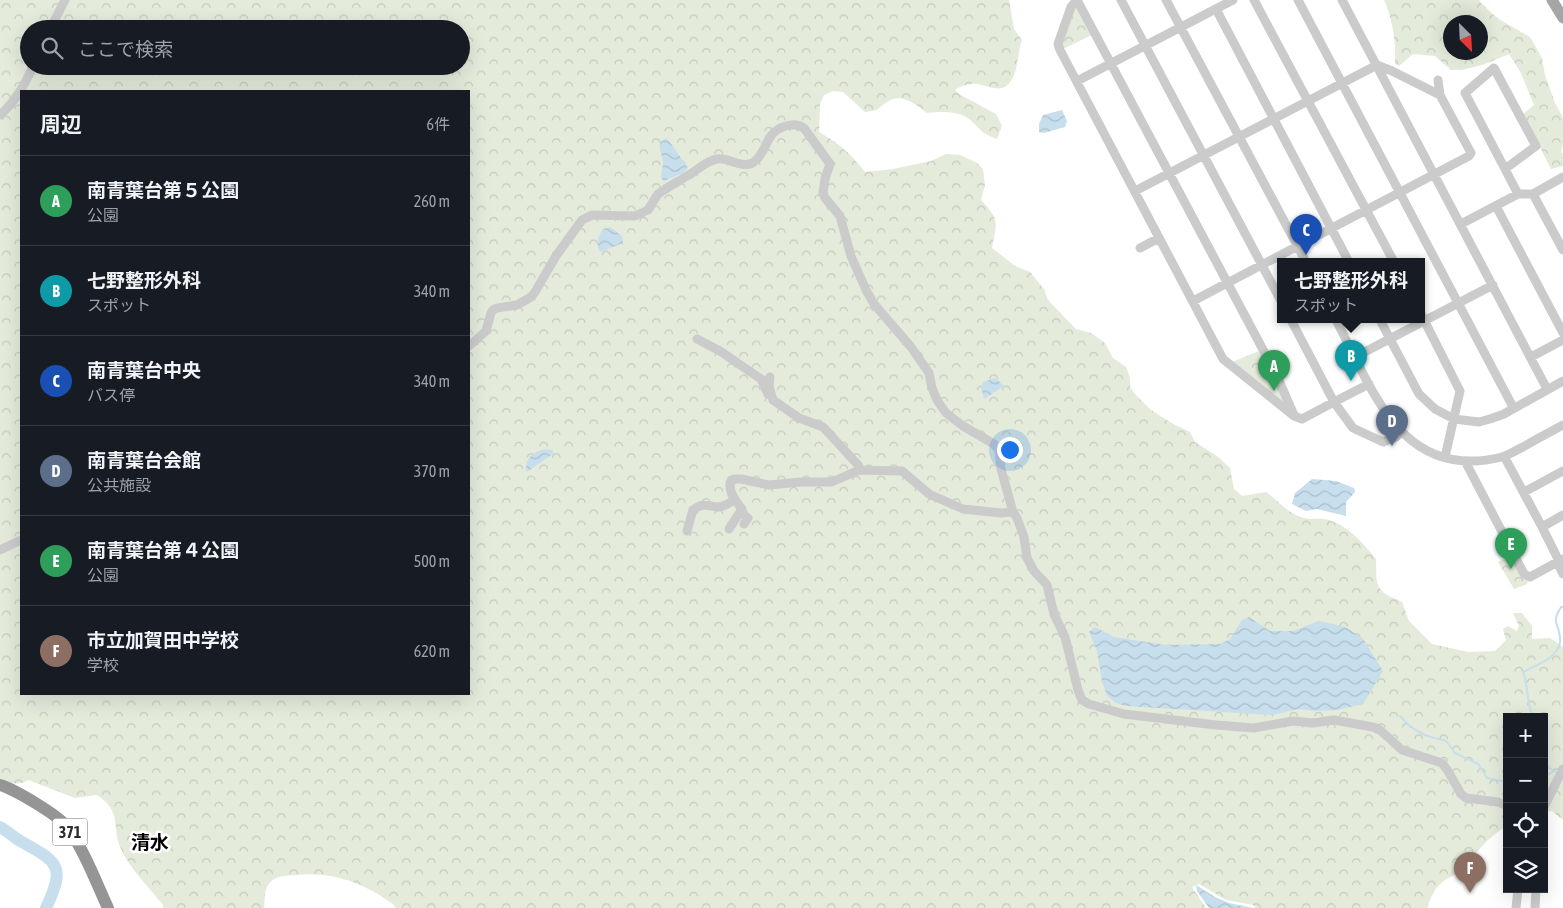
<!DOCTYPE html>
<html lang="ja">
<head>
<meta charset="utf-8">
<style>
  body { margin:0; font-family:"Asap Condensed","Noto Sans JP",sans-serif; background:#20242c; color:#f1f3f6 }
  .controls { position:absolute; right:15px; bottom:15px; display:grid; overflow:hidden; border-radius:0px; box-shadow:0 5px 20px #0002 }
  .controls button { width:45px; height:45px; display:grid; place-items:center; padding:0; border:0; border-bottom:1px solid #363941; background:#171b24; color:#f1f3f6; font:25px sans-serif }
  .compass { position:absolute; left:1443px; top:15px; width:45px; height:45px; border-radius:50%; background:#171b24; box-shadow:0 5px 20px #0002; rotate:156deg }
  .you { position:absolute; left:1009px; top:449px; width:18px; height:18px; margin:-12px; border:4px solid #fff; border-radius:50%; background:#1a73e8; box-shadow:0 0 0 8px #1a73e833 }
  .badge { display:grid; place-items:center; width:32px; height:32px; border-radius:50%; background:#ea580c; color:#fff; font-size:16px; font-weight:700 }
  .pin { position:absolute; translate:-50% -41px; filter:drop-shadow(0 1px 2px #0008) }
  .pin::after { content:''; position:absolute; top:26px; width:18px; height:15px; background:inherit; clip-path:polygon(0 0,100% 0,50% 100%) }
  .popup { position:absolute; left:1277px; top:258px; width:148px; height:65px; box-sizing:border-box; display:grid; place-content:center; border-radius:0px; background:#171b24; filter:drop-shadow(0 1px 4px #0005); font-size:16px; white-space:nowrap; color:#9ea1a6 }
  .popup b { font-size:19px; color:#f1f3f6 }
  .popup::after { content:''; position:absolute; left:50%; top:100%; margin-left:-10px; border:10px solid transparent; border-top-color:#171b24 }
  .list { margin:0; padding:0; list-style:none }
  h2 { display:flex; justify-content:space-between; align-items:center; height:65px; margin:0; padding:0 20px; font-size:21px }
  h2 small { font-size:16px; font-weight:400; color:#9ea1a6 }
  .list li { display:grid; grid-template-columns:32px 1fr auto; gap:15px; align-items:center; box-sizing:border-box; height:90px; padding:0 20px; border-top:1px solid #363941 }
  .list b { display:block; font-size:19px; white-space:nowrap }
  .list p { margin:0; font-size:16px; white-space:nowrap; color:#9ea1a6 }
  .list em { font-size:16px; font-style:normal; color:#9ea1a6 }
  .icon { flex:none; width:28px; height:28px; fill:none; stroke:currentColor; stroke-width:2; stroke-linecap:round; stroke-linejoin:round }
  .map { position:relative; flex:none; width:1563px; height:908px; overflow:hidden }
  .search { position:absolute; background:#171b24; box-shadow:0 5px 20px #0002; left:20px; top:20px; width:450px; height:55px; display:flex; align-items:center; gap:12px; box-sizing:border-box; padding:0 18px; border-radius:28px; color:#9ea1a6; font-size:19px }
  .panel { position:absolute; background:#171b24; box-shadow:0 5px 20px #0002; left:20px; top:90px; width:450px; height:605px; border-radius:0px }
  .map>svg:first-child { display:block }
  .forest { fill:url(#forest-crowns); fill-rule:evenodd }
  .water { fill:url(#water-waves) }
  .lines { fill:none; stroke-linecap:round; stroke-linejoin:round }
  .stream { stroke:#c7deec; stroke-width:2 }
  .river { stroke:#c7deec; stroke-width:12 }
  .minor { stroke:#cbcbcb; stroke-width:9 }
  .major { stroke:#a6a6a6; stroke-width:11 }
  .highway { stroke:#959595; stroke-width:12 }
  .labels { text-anchor:middle; stroke-width:5; stroke-linejoin:round; paint-order:stroke }
  .shield { fill:#fff; stroke:#6d6d6d; stroke-width:1 }
  .shield-label { font-size:16px; font-weight:bold; fill:#2e2e2e }
  .neighbourhood-label { font-size:19px; font-weight:bold; fill:#000; stroke:#fff }
</style>
</head>
<body>
<div class="map">
<svg width="1563" height="908" viewBox="0 0 1563 908">
  <defs>
    <pattern id="forest-crowns" width="20" height="18" patternUnits="userSpaceOnUse" patternTransform="scale(1.25)"><rect width="20" height="18" fill="#e4ebdb"/><path d="M2 6a3 3 0 1 1 6 0M12 15a3 3 0 1 1 6 0" fill="none" stroke="#c4cabc"/></pattern>
    <pattern id="water-waves" width="16" height="10" patternUnits="userSpaceOnUse" patternTransform="scale(1.25)"><rect width="16" height="10" fill="#c7deec"/><path d="M0 5q4-4 8 0t8 0" fill="none" stroke="#abbfcb"/></pattern>
  </defs>
  <rect width="100%" height="100%" fill="#fff"/>
  <path class="forest" d="M0,0h1009l5,29 8,11c-4,11 -4,25 -8,35 -9,21 -21,12 -37,9 -6,-1 -17,2 -22,6l4,4 37,20 6,12 -5,13c-17,-6 -16,-10 -28,-20 -12,-9 -29,-7 -42,-6 -12,-9 -25,-21 -40,-11 -12,8 -6,8 -22,10l-22,-20 -10,-1 -9,4 -4,9 -1,28c21,12 31,21 46,40l28,-3 38,-8 15,-7 14,1 17,8 6,6 2,16 -4,15c19,21 16,20 11,48l23,18 15,6 14,17 4,11 28,29 15,4 14,10 8,15 13,9 4,11v9l5,7 16,16 22,14 17,8 5,10 22,14 13,12 4,21 8,7 24,-4c13,9 22,22 38,26 6,2 14,0 20,1 21,3 39,24 52,40 1,14 -3,28 11,36 5,3 10,4 15,7l7,19 23,23 36,8 27,-1 11,-11 -3,-11 5,-3 9,5 2,-5 -6,-13h9l10,13v13l18,-1 13,9v173l-11,-9 -8,1v-95h-37v109c-17,10 -33,26 -41,44 -24,10 -30,13 -39,38h-172l-2,-3 -27,-5 -27,-16 -7,3 14,21h-811l-1,-3c-29,-22 -62,-34 -98,-30 -11,1 -21,0 -28,10 -4,5 -3,17 -4,23h-101v-3c-12,-15 -35,-39 -42,-56 -10,-22 2,-37 -24,-54l-22,3 -47,-18c-9,6 -18,3 -28,0zM29,29h432v37h-432zM21,91h448v603h-448z
    M1384,0h95l3,4 15,14 33,19 12,21 3,17 10,28 8,15v26l-2,8 2,2v12l-12,3 -28,-55 11,-9 -13,-32 -12,-19 -24,10 -23,6h-11l-16,-14 -22,-2 -14,12 -4,-2c1,-22 -2,-44 -11,-64zM1450,22h30v30h-30z
    M1077,1l17,33 -29,14h-4z
    M1261,350l30,61 -61,-48z
    M1512,555l17,23 -2,6 -13,5 -16,-27z"/>
  <path class="water" d="M1062,110l5,11 -2,6 -21,6 -5,-1v-8l4,-9z
    M667,138l21,30 -5,5 -19,8 -3,-3c0,-5 2,-11 2,-16 -1,-10 -9,-19 4,-24z
    M610,227l12,9 1,7 -23,9c-5,-11 -2,-22 10,-25z
    M995,378l9,8 -20,13 -3,-12 2,-5z
    M545,449l8,1v4l-26,18c-4,-12 6,-20 18,-23z
    M1312,479l24,2 18,7 1,4 -9,10v14l-29,-7 -11,2 -14,-7 3,-11z
    M1249,617l21,14h23l26,-10 27,6 18,13 19,31 -20,33 -26,6 -24,1 -14,-2 -27,6 -146,-9 -10,-3 -9,-7 -5,-14 -5,-31 -8,-19 6,-5 19,10 53,8 53,-1 10,-5 12,-19z
    M1196,885l19,12 14,6 24,5h-44l-12,-17z"/>
  <g class="lines">
    <path class="stream" d="M1400,716c9,11 19,18 34,22 4,1 8,1 12,3l9,12 23,11 9,14 20,4
      M1533,717c-7,-15 -4,-30 -10,-45 14,-7 40,-16 37,-35 -2,-16 -9,-13 1,-30h2
      M1544,758l5,10 9,5
      M1544,777l10,-6"/>
    <path class="river" d="M0,827c8,4 14,11 22,15 38,21 43,25 24,66"/>
    <path class="minor" d="M1077,0l-6,7 -13,37 2,6 163,309 71,57 8,3 32,-17 19,26 30,14 13,-5 5,-5
      M1077,0l200,376 17,39
      M1121,0l160,301
      M1166,0l140,262
      M1254,0l140,262
      M1298,0l215,407
      M1342,0l205,389
      M1216,9l133,253
      M50,29l15,-29
      M1494,68l42,78 -31,23 -40,-76z
      M1438,80l2,15
      M1077,81l156,-81
      M0,115c15,-13 25,-30 33,-49
      M1505,169l13,25
      M1135,191l242,-126 15,6 48,24 31,58 -2,3 -276,145
      M1533,194l30,56
      M1496,206l67,127
      M1461,224l57,-30h15l30,-17
      M1140,248l19,-10
      M1421,314l39,77 -15,66
      M1291,320l43,82 35,-18
      M1336,320c37,70 65,162 166,137 7,-2 14,-7 21,-10 13,-8 27,-15 40,-22
      M1380,320l39,74 16,15 19,10 25,3 11,-3 14,-5 59,-33
      M697,339l23,12 41,28 7,15
      M469,346l17,-15 5,-18 2,-3 4,-2 20,-3 14,-8 4,-5 21,-36 26,-36 10,-5 43,1 13,-6 10,-16 6,-4c7,-5 15,-9 23,-14 10,-5 18,-15 30,-17 12,-2 26,11 37,3 15,-12 10,-30 32,-36 6,-2 12,-2 18,2l26,36 -5,15 -2,14 2,5 15,18 11,40 15,34 8,14 37,43 18,26 3,15 5,12 9,13 17,13 31,18 5,6 2,19 12,43 4,6 7,19 3,21 7,13 13,14 7,29 11,23 13,53 4,10 7,4 35,10 92,11 38,3 39,-7 20,2 21,-3 39,7 7,3 22,20 40,13 6,8 13,23 5,4 32,4 9,4
      M1355,357l138,-72
      M1531,357l32,-17
      M770,377l-1,9 4,14 26,18 24,9 36,39v4
      M1504,456l38,71
      M1465,461l59,113 6,3 33,-18
      M1524,492l39,-21
      M740,512l8,6 -4,6
      M729,529l13,-20c-6,-7 -13,-16 -12,-26l4,-4h7l28,6 31,-3h32l27,-12 43,1 27,23 34,15 38,4 12,-1
      M687,531l6,-21c11,-8 13,-4 25,-3 6,0 11,-4 16,-7
      M0,550l21,-10
      M1559,561l-17,-34 21,-12
      M1557,562l6,12
      M1544,807l19,-38
      M1516,908l2,-19
      M1535,908l1,-19"/>
    <path class="major" d="M1552,0l11,18"/>
    <path class="highway" d="M0,785c14,4 60,31 68,43 17,24 28,54 40,80"/>
  </g>
  <g class="labels">
    <rect class="shield" x="52.5" y="818.5" width="35" height="27" rx="4"/>
    <g class="shield-label">
      <text x="70" y="838">371</text>
    </g>
    <g class="neighbourhood-label">
      <text x="150" y="849">清水</text>
    </g>
  </g>
</svg>
<div class="controls">
<button>+</button>
<button>−</button>
<button><svg class="icon" aria-label="locate" viewBox="0 0 24 24"><circle cx="12" cy="12" r="6"/><path d="M12 2v4M12 18v4M2 12h4M18 12h4"/></svg></button>
<button><svg class="icon" aria-label="layers" viewBox="0 0 24 24"><path d="M12 4l9 5-9 5-9-5zM3 14l9 5 9-5"/></svg></button>
</div>
<svg class="compass" viewBox="-18 -18 36 36"><path d="M0-13l5 13h-10z" fill="#e53935"/><path d="M0 13l5-13h-10z" fill="#9ea1a6"/></svg>
<div class="you"></div>
<div class="pin badge" style="left:1274px;top:391px;background:#2e9e5b">A</div>
<div class="pin badge" style="left:1351px;top:381px;background:#0f9aa8">B</div>
<div class="popup"><b>七野整形外科</b>スポット</div>
<div class="pin badge" style="left:1306px;top:255px;background:#1a4fb4">C</div>
<div class="pin badge" style="left:1392px;top:446px;background:#5c6f8a">D</div>
<div class="pin badge" style="left:1511px;top:569px;background:#2e9e5b">E</div>
<div class="pin badge" style="left:1470px;top:893px;background:#8d6e63">F</div>
<div class="search"><svg class="icon" aria-label="search" viewBox="0 0 24 24"><circle cx="10" cy="10" r="6"/><path d="M15 15l6 6"/></svg>ここで検索</div>
<section class="panel">
<h2>周辺<small>6件</small></h2>
<ul class="list">
<li><span class="badge" style="background:#2e9e5b">A</span><div><b>南青葉台第５公園</b><p>公園</p></div><em>260 m</em></li>
<li><span class="badge" style="background:#0f9aa8">B</span><div><b>七野整形外科</b><p>スポット</p></div><em>340 m</em></li>
<li><span class="badge" style="background:#1a4fb4">C</span><div><b>南青葉台中央</b><p>バス停</p></div><em>340 m</em></li>
<li><span class="badge" style="background:#5c6f8a">D</span><div><b>南青葉台会館</b><p>公共施設</p></div><em>370 m</em></li>
<li><span class="badge" style="background:#2e9e5b">E</span><div><b>南青葉台第４公園</b><p>公園</p></div><em>500 m</em></li>
<li><span class="badge" style="background:#8d6e63">F</span><div><b>市立加賀田中学校</b><p>学校</p></div><em>620 m</em></li>
</ul>
</section>
</div>
</body>
</html>
